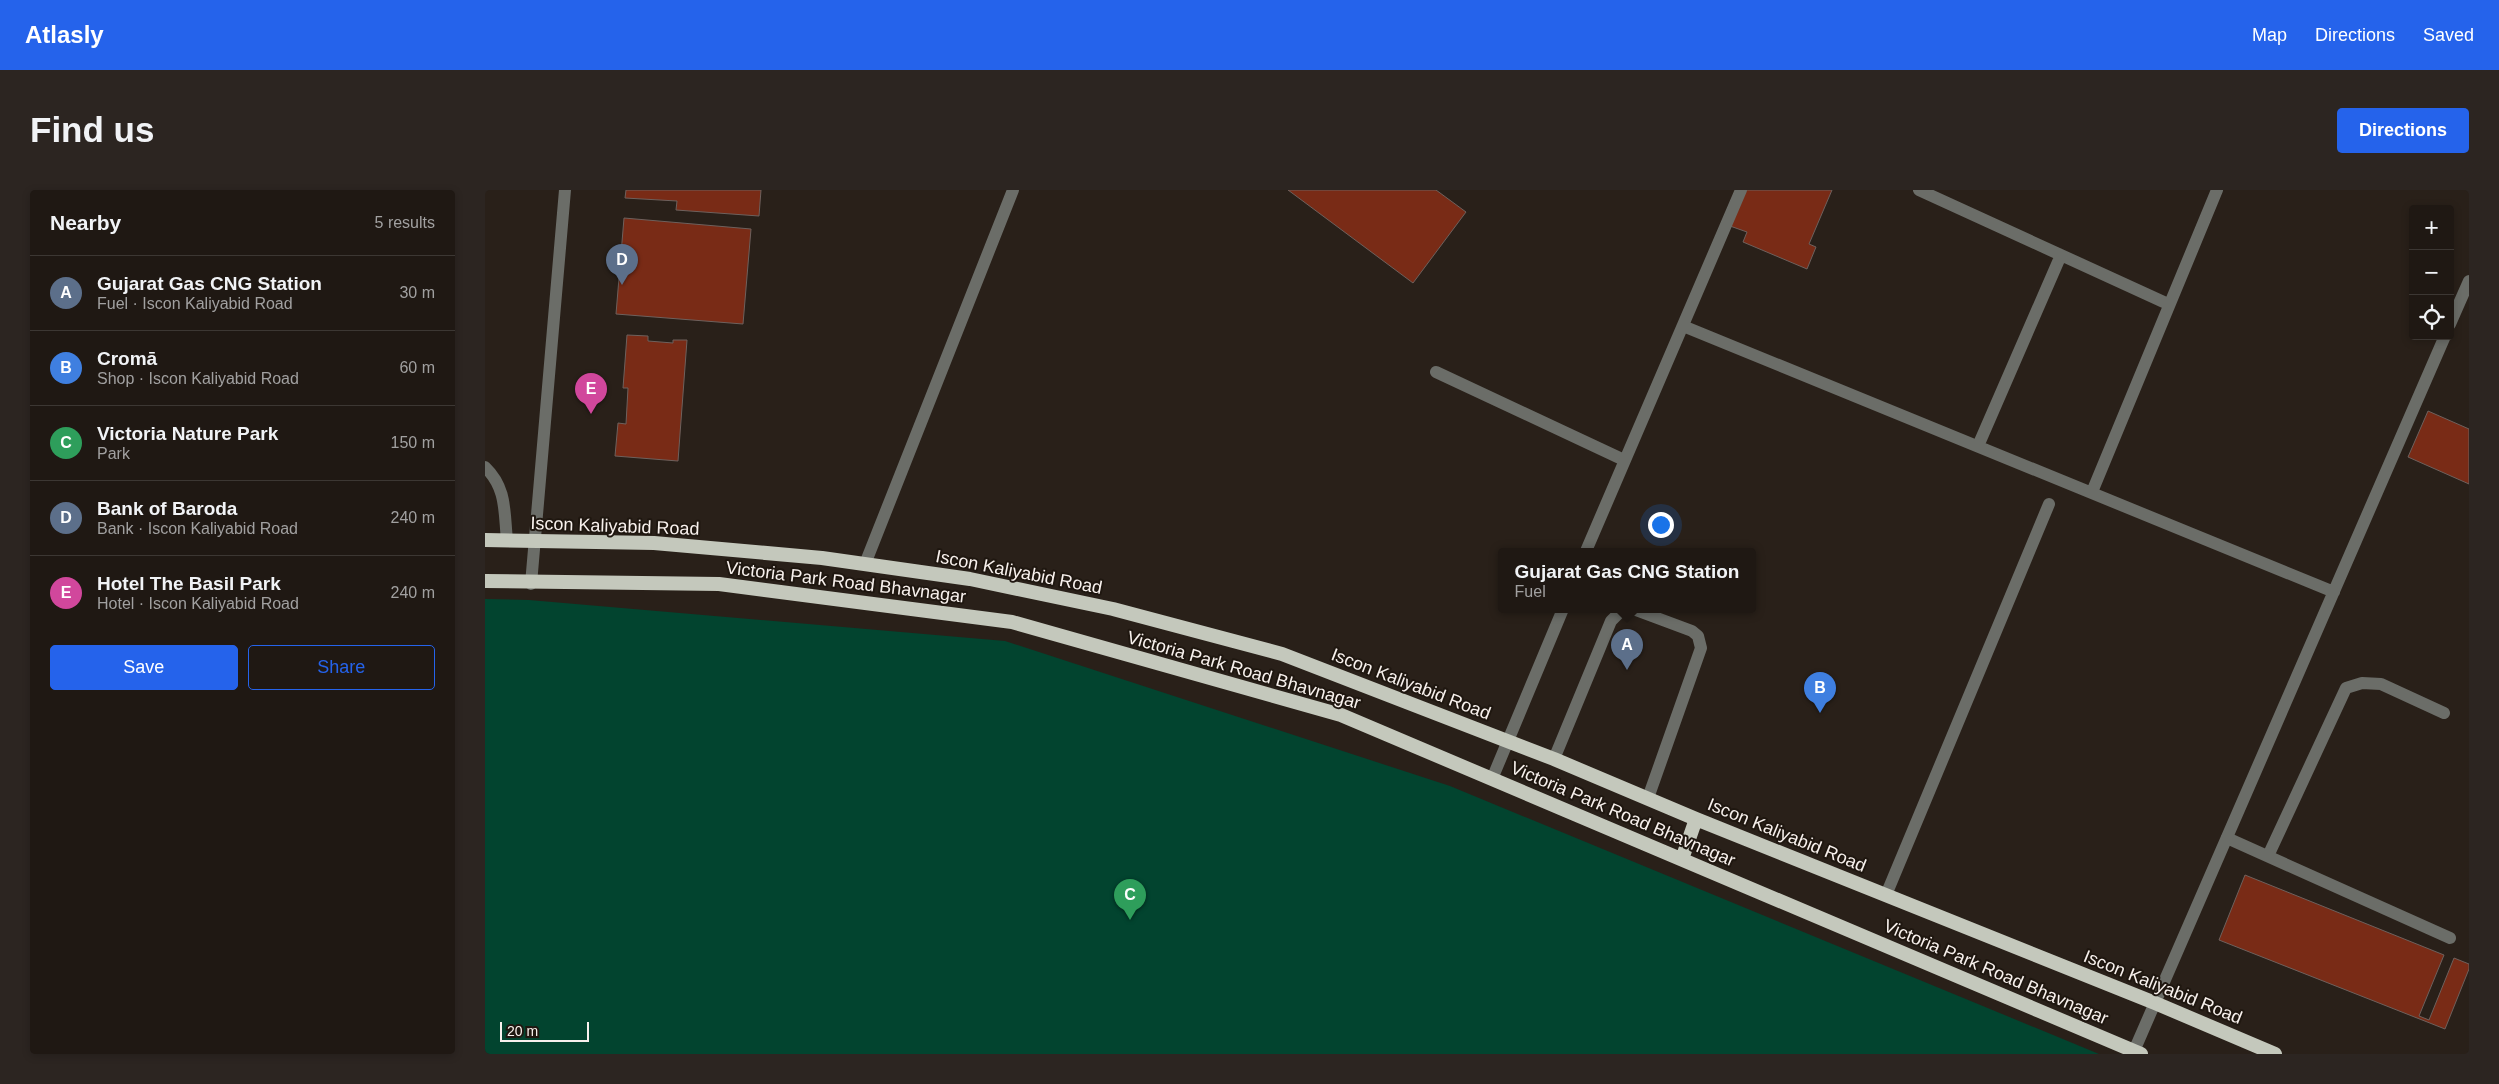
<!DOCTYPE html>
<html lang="en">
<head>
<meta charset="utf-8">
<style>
  body { margin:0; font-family:Helvetica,sans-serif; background:#2c2521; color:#f1f3f6 }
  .controls { position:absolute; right:15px; top:15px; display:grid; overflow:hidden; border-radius:5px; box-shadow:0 2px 8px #0003 }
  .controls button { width:45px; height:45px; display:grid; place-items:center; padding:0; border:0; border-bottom:1px solid #3c3733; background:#1f1813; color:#f1f3f6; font:25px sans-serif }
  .scale { position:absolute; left:15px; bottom:12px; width:89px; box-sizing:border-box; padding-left:5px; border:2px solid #f8f1ed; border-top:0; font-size:14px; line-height:18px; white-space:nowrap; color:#f8f1ed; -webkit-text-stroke:4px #1f1710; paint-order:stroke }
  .you { position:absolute; left:1175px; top:334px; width:18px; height:18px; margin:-12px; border:4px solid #fff; border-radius:50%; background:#1a73e8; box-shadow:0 0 0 8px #1a73e833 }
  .badge { display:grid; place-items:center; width:32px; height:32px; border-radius:50%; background:#2563eb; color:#fff; font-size:16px; font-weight:700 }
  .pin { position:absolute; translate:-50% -41px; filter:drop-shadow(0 1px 2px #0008) }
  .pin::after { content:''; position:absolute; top:26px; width:18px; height:15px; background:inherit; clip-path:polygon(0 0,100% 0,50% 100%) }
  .popup { position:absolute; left:1013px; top:358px; width:258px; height:65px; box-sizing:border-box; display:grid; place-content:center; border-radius:5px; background:#1f1813; filter:drop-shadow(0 1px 4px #0005); font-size:16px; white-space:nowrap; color:#a1a0a0 }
  .popup b { font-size:19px; color:#f1f3f6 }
  .popup::after { content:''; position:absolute; left:50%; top:100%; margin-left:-10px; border:10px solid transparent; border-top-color:#1f1813 }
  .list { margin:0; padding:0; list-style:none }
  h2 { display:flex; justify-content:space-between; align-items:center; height:65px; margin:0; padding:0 20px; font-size:21px }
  h2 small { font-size:16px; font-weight:400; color:#a1a0a0 }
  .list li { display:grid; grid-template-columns:32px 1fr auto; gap:15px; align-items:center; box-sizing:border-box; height:75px; padding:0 20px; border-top:1px solid #3c3733 }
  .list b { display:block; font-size:19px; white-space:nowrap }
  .list p { margin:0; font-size:16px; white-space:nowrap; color:#a1a0a0 }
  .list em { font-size:16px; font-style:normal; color:#a1a0a0 }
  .actions { display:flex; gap:10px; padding:15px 20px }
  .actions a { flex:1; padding:11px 0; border:1px solid #2563eb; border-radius:5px; text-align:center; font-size:18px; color:#2563eb }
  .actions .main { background:#2563eb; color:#fff }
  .icon { flex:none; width:28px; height:28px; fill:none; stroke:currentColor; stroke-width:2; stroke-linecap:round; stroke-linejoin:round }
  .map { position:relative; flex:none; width:1984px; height:864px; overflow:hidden; border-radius:5px }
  header { display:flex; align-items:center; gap:30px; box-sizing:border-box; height:70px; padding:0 25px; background:#2563eb; color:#fff }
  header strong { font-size:24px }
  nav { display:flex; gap:28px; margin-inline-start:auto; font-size:18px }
  .intro { display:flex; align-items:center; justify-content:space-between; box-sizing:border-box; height:120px; padding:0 30px }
  h1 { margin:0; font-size:35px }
  .button { padding:12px 22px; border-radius:5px; background:#2563eb; color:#fff; font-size:18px; font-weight:700 }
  main { display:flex; gap:30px; padding:0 30px }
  aside { flex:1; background:#1f1813; border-radius:5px; box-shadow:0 2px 8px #0003 }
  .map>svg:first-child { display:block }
  .green { fill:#02442f }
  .building { fill:#792b16; stroke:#6e615d }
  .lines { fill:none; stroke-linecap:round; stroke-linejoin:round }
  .service { stroke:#6b6d68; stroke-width:12 }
  .minor { stroke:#6b6d68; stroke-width:12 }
  .trunk { stroke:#c4c8bc; stroke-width:14 }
  .labels { text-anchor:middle; stroke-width:4; stroke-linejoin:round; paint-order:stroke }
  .street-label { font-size:18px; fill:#f8f1ed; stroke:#1f1710 }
</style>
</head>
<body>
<header>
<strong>Atlasly</strong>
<nav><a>Map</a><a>Directions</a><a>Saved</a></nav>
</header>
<div class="intro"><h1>Find us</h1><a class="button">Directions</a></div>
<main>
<aside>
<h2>Nearby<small>5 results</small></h2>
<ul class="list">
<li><span class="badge" style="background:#5c6f8a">A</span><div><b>Gujarat Gas CNG Station</b><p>Fuel · Iscon Kaliyabid Road</p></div><em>30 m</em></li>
<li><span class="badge" style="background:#3f7fe0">B</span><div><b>Cromā</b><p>Shop · Iscon Kaliyabid Road</p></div><em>60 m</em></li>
<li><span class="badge" style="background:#2e9e5b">C</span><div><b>Victoria Nature Park</b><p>Park</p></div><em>150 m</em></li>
<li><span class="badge" style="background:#5c6f8a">D</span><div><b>Bank of Baroda</b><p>Bank · Iscon Kaliyabid Road</p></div><em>240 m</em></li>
<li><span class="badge" style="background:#d1479c">E</span><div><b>Hotel The Basil Park</b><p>Hotel · Iscon Kaliyabid Road</p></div><em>240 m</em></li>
</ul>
<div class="actions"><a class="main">Save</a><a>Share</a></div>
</aside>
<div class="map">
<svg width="1984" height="864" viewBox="0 0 1984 864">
  <rect width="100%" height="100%" fill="#292019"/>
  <path class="green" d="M0,409l44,1 476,41 445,145 649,268h-1614z"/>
  <path class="building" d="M141,0h135l-2,26 -83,-6 1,-9 -52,-3z
    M803,0h148l30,22 -53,71z
    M1260,0h87l-23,54 7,3 -9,22 -64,-27 4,-10 -17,-6z
    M139,28l127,11 -8,95 -127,-10z
    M142,145l21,1v5l25,2v-3h14l-9,121 -63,-5 3,-33 8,1 2,-36h-5z
    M1943,221l41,18v55l-61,-27z
    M1760,685l199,80 -25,61 10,4 25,-62 15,6v5l-24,60 -226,-89z"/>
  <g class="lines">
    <path class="service" d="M951,182l188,88
      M0,277c22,21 19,45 22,73
      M380,374l148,-374
      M1148,419l59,22 6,5 3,12 -53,150
      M1069,569l57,-138 8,-8 10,-4
      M1742,648l223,100
      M1783,666l78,-168 16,-5 19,1 63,29
      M1401,705l163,-391"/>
    <path class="minor" d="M1434,0l249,114
      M1965,134l19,-43
      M1198,136l651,266
      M1493,256l83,-191
      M1607,302l125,-302
      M1101,361l155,-361
      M46,394l34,-394
      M1007,589l71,-170
      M1649,861l311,-715"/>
    <path class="trunk" d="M0,350l169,3 168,15 148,21 143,30 169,45 272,105 142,60 459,184 120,51
      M0,391l234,3 293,38 329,93 800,339
      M1197,669l14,-40"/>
  </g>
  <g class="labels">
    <g class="street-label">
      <text transform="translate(130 336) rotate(2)" y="6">Iscon Kaliyabid Road</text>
      <text transform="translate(534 382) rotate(11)" y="6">Iscon Kaliyabid Road</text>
      <text transform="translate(361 392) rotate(7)" y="6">Victoria Park Road Bhavnagar</text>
      <text transform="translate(759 480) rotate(16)" y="6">Victoria Park Road Bhavnagar</text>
      <text transform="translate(926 494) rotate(21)" y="6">Iscon Kaliyabid Road</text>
      <text transform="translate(1138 624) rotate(23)" y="6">Victoria Park Road Bhavnagar</text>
      <text transform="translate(1302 645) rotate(22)" y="6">Iscon Kaliyabid Road</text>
      <text transform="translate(1511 782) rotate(23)" y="6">Victoria Park Road Bhavnagar</text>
      <text transform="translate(1678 797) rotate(22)" y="6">Iscon Kaliyabid Road</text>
    </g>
  </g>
</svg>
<div class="controls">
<button>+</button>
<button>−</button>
<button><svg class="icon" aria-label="locate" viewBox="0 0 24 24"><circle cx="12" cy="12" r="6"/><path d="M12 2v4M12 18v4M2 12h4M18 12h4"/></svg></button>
</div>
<div class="scale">20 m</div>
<div class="you"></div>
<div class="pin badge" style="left:1142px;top:480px;background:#5c6f8a">A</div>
<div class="popup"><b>Gujarat Gas CNG Station</b>Fuel</div>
<div class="pin badge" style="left:1335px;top:523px;background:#3f7fe0">B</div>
<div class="pin badge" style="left:645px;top:730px;background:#2e9e5b">C</div>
<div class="pin badge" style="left:137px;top:95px;background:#5c6f8a">D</div>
<div class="pin badge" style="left:106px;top:224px;background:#d1479c">E</div>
</div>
</main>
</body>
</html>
